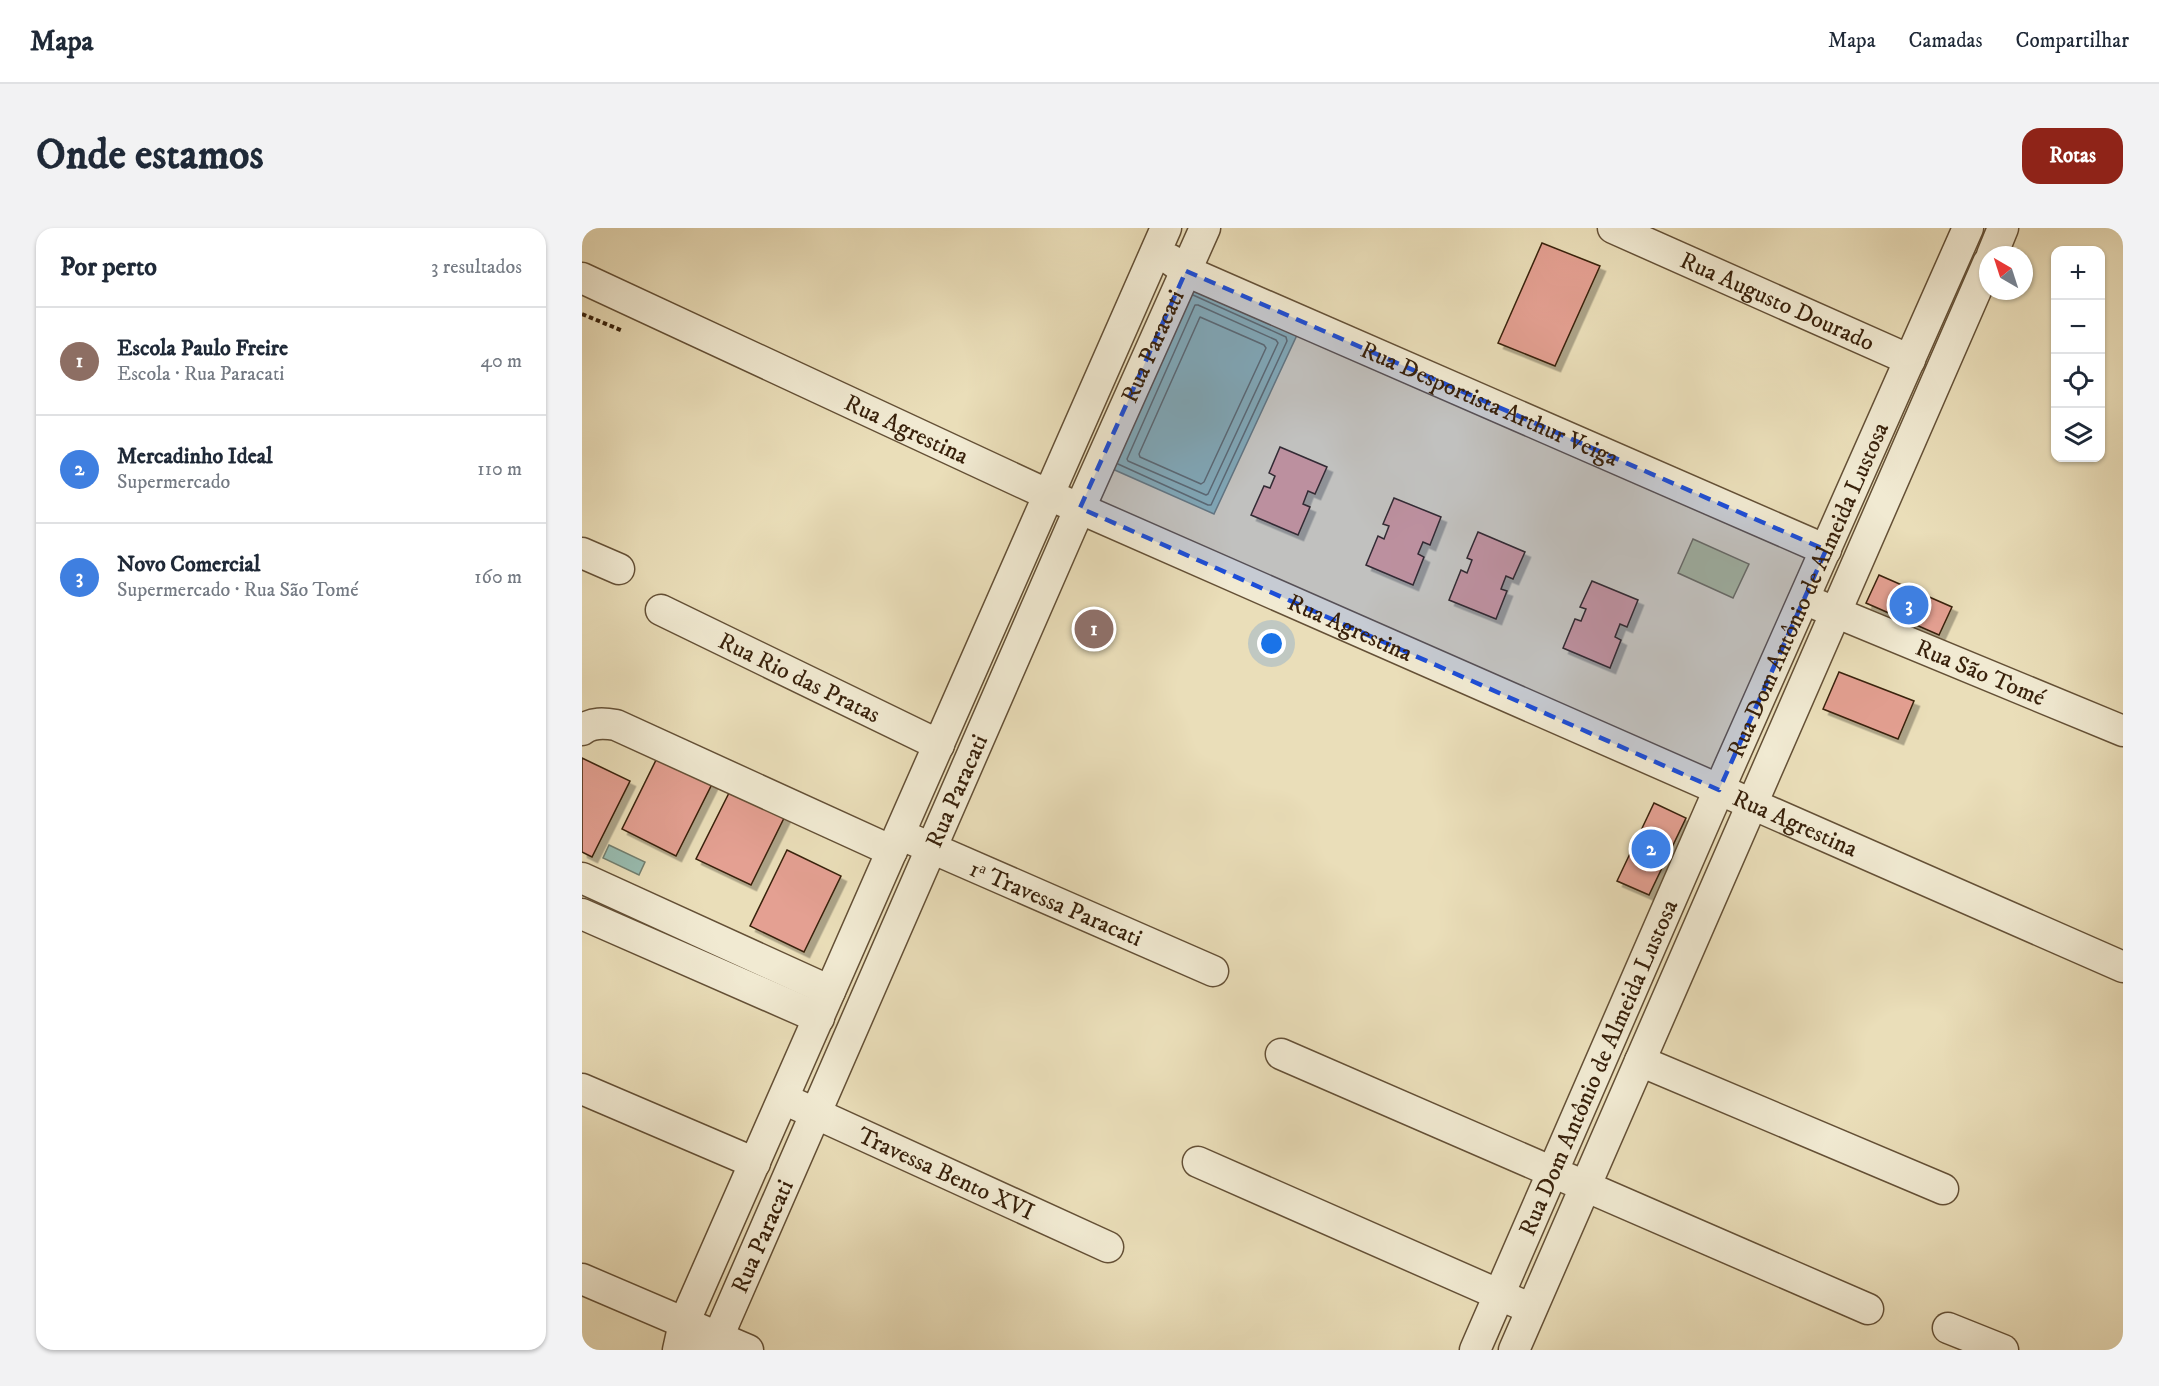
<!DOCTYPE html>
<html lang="pt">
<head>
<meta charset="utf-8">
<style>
  body { margin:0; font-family:"IM FELL DW Pica",serif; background:#f2f2f3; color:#1f2937 }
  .controls { position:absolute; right:18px; top:18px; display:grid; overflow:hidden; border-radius:12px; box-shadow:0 2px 4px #0004 }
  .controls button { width:54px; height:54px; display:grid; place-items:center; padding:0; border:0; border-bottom:2px solid #e0e1e3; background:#fff; color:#1f2937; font:30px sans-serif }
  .compass { position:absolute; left:1397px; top:18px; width:54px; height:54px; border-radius:50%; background:#fff; box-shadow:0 2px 4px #0004; rotate:321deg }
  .you { position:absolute; left:690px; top:416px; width:21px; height:21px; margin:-15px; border:4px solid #fff; border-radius:50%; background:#1a73e8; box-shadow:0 0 0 9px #1a73e833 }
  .badge { display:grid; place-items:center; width:39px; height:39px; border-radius:50%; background:#8f2418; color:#fff; font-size:20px; font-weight:700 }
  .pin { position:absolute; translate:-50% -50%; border:3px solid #fff; box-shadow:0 2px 6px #0006 }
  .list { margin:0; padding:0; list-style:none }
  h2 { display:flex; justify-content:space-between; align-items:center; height:78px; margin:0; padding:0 24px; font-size:26px }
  h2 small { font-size:20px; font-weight:400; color:#747a83 }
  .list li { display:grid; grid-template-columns:39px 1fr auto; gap:18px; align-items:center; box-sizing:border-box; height:108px; padding:0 24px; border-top:2px solid #e0e1e3 }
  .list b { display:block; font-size:22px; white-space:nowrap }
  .list p { margin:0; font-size:20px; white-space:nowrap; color:#747a83 }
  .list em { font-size:20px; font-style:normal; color:#747a83 }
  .icon { flex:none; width:33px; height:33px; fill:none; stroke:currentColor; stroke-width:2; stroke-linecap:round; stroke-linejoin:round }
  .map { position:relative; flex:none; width:1541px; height:1122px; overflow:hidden; border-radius:18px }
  header { display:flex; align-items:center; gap:36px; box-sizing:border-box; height:84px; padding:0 30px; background:#fff; border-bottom:2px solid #e0e1e3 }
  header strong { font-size:28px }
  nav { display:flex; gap:33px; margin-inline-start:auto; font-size:21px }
  .intro { display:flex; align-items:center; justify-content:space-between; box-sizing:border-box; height:144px; padding:0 36px }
  h1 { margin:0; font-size:42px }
  .button { padding:15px 27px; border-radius:18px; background:#8f2418; color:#fff; font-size:21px; font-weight:700 }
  main { display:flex; gap:36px; padding:0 36px }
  aside { flex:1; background:#fff; border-radius:18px; box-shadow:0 2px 4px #0004 }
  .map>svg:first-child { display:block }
  .green { fill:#bbc08c; stroke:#7a704c; stroke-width:1.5 }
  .water { fill:#98bcb0; stroke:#727e6e; stroke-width:1.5 }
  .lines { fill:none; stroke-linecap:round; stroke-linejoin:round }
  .shore { stroke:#686e5e; stroke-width:1.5 }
  .building { fill:#e4a092; stroke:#38210b; stroke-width:1.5; filter:url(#shadow) }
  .minor-casing { stroke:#645036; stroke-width:33 }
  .path { stroke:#38210b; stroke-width:4; stroke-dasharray:4.5 3; stroke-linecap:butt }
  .minor { stroke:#f1ead2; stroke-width:30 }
  .marked { fill:#1d4ed8; fill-opacity:0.2; stroke:#1d4ed8; stroke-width:4.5; stroke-dasharray:12 8; stroke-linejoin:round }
  .labels { text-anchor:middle; stroke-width:6; stroke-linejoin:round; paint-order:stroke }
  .street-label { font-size:24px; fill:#38210b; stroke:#f1ead2 }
</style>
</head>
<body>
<header>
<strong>Mapa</strong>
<nav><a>Mapa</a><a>Camadas</a><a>Compartilhar</a></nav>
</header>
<div class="intro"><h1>Onde estamos</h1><a class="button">Rotas</a></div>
<main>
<aside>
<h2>Por perto<small>3 resultados</small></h2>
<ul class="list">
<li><span class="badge" style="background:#8d6e63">1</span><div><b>Escola Paulo Freire</b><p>Escola · Rua Paracati</p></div><em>40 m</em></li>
<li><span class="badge" style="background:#3f7fe0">2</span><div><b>Mercadinho Ideal</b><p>Supermercado</p></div><em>110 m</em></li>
<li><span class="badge" style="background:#3f7fe0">3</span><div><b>Novo Comercial</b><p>Supermercado · Rua São Tomé</p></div><em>160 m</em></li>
</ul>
</aside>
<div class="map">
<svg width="1541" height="1122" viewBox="0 0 1541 1122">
  <defs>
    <filter id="shadow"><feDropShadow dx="5.5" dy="5.5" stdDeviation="0" flood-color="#0004"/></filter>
  </defs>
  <rect width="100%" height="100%" fill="#eadeb9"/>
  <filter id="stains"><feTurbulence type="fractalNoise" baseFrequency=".00333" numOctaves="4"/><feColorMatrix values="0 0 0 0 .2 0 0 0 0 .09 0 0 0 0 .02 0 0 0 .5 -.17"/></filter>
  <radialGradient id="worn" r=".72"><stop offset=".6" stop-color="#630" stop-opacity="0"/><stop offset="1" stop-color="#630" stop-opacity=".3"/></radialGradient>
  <path class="green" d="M1111,311l56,25 -16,34 -55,-25z"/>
  <path class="water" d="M607,58l108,49 -83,179 -106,-47z
    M27,617l36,17 -6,13 -36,-17z"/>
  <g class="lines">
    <path class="shore" d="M613,77h3l78,35 2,3 -70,151 -2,1 -78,-34 -1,-2z
      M618,89l64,28 2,3 -62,134 -3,2 -61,-27 -1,-3z
      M536,236l90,41h3l76,-164 -1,-4 -93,-42"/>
  </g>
  <path class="building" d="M960,15l58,23 -45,100 -57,-23z
    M698,219l47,20 -12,27 -7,-3 -5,13 7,3 -12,28 -47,-20 13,-29 6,2 5,-12 -6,-3z
    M812,270l47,19 -11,28 -7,-3 -5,12 6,3 -11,28 -47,-20 12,-29 6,3 5,-13 -6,-2z
    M896,304l47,20 -12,27 -7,-3 -5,13 6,2 -11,28 -47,-19 12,-30 6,3 5,-13 -5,-2z
    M1297,347l73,32 -13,28 -73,-32z
    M1010,353l46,19 -11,27 -7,-3 -5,13 6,3 -11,28 -47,-20 12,-29 6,2 5,-12 -6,-2z
    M1257,444l75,29 -16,38 -75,-30z
    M77,526l55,26 -38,76 -54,-27z
    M0,530l48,23 -38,76 -10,-5z
    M152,555l54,27 -37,75 -55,-26z
    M1072,575l32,15 -37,77 -32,-14z
    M205,622l54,26 -37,76 -54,-26z"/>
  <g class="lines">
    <defs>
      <g id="minor">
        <path id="s1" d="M1031,0l297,132"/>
        <path d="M1410,27l11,-27"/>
        <path id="s2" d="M589,32l15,11 640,279"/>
        <path id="s3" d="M0,50l467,217 1074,472"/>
        <path d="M0,325l37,16"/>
        <path id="s4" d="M1236,377l305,126"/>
        <path id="s5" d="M79,382l278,135"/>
        <path d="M0,502c10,-8 22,-7 34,-5l276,126"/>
        <path d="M331,612l300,131"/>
        <path d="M0,650l248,113"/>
        <path d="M0,686l237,104"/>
        <path d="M699,826l587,255"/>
        <path d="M1058,833l303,128"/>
        <path d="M0,861l173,74"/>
        <path id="s6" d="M215,877l311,142"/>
        <path d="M616,934l320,141"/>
        <path d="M0,1051l166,71"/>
        <path d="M1366,1100l55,22"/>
        <path d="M96,1122l6,-27 482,-1095"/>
        <path id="s7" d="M122,1122l14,-13 353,-809 134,-300"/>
        <path id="s8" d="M893,1122l235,-540 258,-582"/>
        <path d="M932,1122l474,-1087"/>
      </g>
    </defs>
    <use href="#minor" class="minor-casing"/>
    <path class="path" d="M0,86l41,17"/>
    <use href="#minor" class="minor"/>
  </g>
  <path class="marked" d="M604,43l640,279 -107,240 -639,-282z"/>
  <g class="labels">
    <g class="street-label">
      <text dy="8" stroke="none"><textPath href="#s1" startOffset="180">Rua Augusto Dourado</textPath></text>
      <text dy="8" stroke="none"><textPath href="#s7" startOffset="1101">Rua Paracati</textPath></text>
      <text dy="8" stroke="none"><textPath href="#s2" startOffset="350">Rua Desportista Arthur Veiga</textPath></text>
      <text dy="8" stroke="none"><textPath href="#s3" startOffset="358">Rua Agrestina</textPath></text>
      <text dy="8" stroke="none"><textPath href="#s8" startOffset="830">Rua Dom Antônio de Almeida Lustosa</textPath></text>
      <text dy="8" stroke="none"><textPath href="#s3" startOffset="844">Rua Agrestina</textPath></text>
      <text dy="8" stroke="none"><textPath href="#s4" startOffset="176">Rua São Tomé</textPath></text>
      <text dy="8" stroke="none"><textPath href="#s5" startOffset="154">Rua Rio das Pratas</textPath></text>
      <text dy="8" stroke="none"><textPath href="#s7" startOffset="615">Rua Paracati</textPath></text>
      <text dy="8" stroke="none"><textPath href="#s3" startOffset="1330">Rua Agrestina</textPath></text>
      <text transform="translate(474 675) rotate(23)" y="8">1ᵃ Travessa Paracati</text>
      <text dy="8" stroke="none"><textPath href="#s8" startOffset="308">Rua Dom Antônio de Almeida Lustosa</textPath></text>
      <text dy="8" stroke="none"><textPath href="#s6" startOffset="164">Travessa Bento XVI</textPath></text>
      <text dy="8" stroke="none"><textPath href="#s7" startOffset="129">Rua Paracati</textPath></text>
    </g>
  </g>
  <rect width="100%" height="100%" filter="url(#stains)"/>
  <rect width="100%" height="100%" fill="url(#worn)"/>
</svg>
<div class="controls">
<button>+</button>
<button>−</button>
<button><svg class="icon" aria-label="locate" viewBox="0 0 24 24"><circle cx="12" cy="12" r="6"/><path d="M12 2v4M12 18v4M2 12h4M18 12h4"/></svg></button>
<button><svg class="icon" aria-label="layers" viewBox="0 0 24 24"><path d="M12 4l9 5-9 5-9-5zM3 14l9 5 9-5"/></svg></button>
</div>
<svg class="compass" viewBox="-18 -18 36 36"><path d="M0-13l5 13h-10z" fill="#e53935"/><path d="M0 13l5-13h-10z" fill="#747a83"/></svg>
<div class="you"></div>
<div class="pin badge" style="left:512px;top:401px;background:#8d6e63">1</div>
<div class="pin badge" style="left:1069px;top:621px;background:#3f7fe0">2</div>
<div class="pin badge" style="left:1327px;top:377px;background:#3f7fe0">3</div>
</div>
</main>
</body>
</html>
